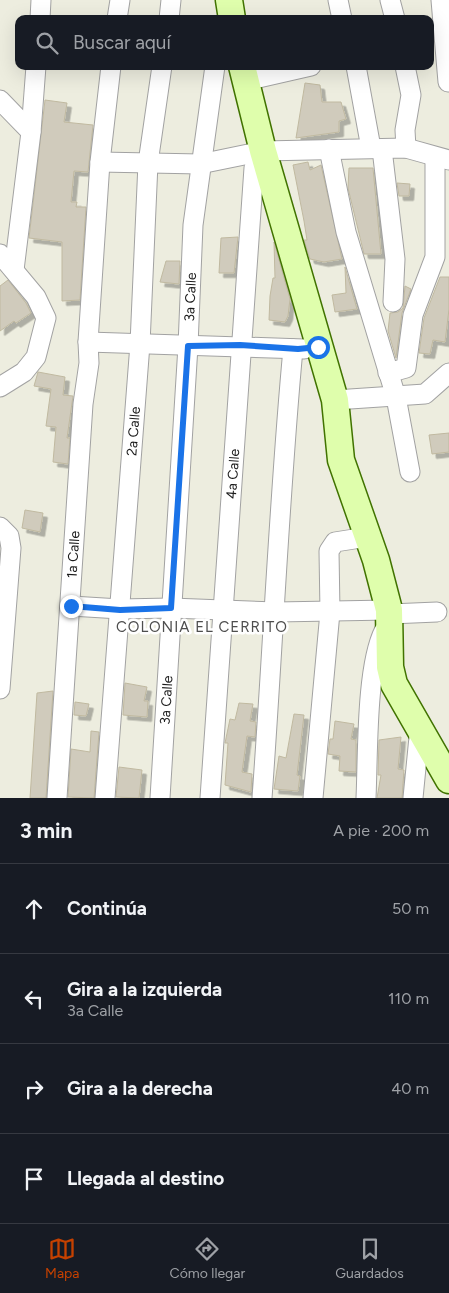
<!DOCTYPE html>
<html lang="es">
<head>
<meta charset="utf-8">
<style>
  body { margin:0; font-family:Figtree,sans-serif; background:#242831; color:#f1f3f6 }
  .stop { position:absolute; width:15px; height:15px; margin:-11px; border:4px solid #1a73e8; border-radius:50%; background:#fff }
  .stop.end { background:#1a73e8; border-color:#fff; box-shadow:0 1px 5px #0008 }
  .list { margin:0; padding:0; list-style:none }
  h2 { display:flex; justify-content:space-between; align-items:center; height:65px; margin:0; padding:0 20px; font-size:21px }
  h2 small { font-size:16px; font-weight:400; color:#9ea1a6 }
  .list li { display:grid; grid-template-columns:32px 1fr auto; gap:15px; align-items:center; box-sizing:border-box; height:90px; padding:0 20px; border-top:1px solid #363941 }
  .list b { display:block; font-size:19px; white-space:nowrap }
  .list p { margin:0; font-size:16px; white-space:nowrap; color:#9ea1a6 }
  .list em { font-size:16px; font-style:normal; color:#9ea1a6 }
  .icon { flex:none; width:28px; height:28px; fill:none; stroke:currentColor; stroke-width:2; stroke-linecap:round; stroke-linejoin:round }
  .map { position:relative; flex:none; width:449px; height:798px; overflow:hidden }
  .search { position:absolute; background:#171b24; box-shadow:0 5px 20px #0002; left:15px; right:15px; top:15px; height:55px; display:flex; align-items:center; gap:12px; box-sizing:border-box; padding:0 18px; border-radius:10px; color:#9ea1a6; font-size:19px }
  .sheet { height:425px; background:#171b24 }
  nav { display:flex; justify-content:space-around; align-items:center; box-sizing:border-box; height:70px; border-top:1px solid #363941; background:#171b24; font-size:14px; color:#9ea1a6 }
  nav a { display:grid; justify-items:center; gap:2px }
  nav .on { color:#c54100 }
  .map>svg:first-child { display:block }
  .building { fill:#d0cbbc; stroke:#c0b9a0; filter:url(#shadow) }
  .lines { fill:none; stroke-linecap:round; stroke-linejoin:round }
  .street-casing { stroke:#a2a2a2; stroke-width:21 }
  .secondary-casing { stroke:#417300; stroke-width:29 }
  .street { stroke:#fff; stroke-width:19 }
  .secondary { stroke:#dffeac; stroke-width:26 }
  .route { stroke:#1a73e8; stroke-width:6 }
  .labels { text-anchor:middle; stroke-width:5; stroke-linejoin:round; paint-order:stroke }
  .street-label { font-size:14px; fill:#1b1b1b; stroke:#fff }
  .neighbourhood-label { font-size:15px; letter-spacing:1px; fill:#4e4e4e; stroke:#fff }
</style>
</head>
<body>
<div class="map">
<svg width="449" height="798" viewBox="0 0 449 798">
  <defs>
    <filter id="shadow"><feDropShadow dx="4.5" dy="4.5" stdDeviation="0" flood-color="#0004"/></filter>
  </defs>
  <rect width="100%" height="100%" fill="#ededdf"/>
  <path class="building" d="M305,83l15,2 2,17h19l5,17 -7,2v11l-43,6z
    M45,100l22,3 -3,19 29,3 -5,47 -14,-1 -3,31h6l-1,5h10l-6,93 -18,1v-59l-33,-4z
    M308,162l2,8 11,-5 21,94 -18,3 -14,-3 -6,-19h3l-3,-19 -11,-56z
    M349,168h24l8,86h-17l-16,-66z
    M397,183l13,1 -1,12h-10z
    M238,237l-4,36h-15l2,-35z
    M274,242l16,57 -2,17 -3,6 -16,-2 1,-24 3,-18h2z
    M166,261h14l-1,23 -19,-2z
    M345,267l12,42 -22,3 -3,-17 14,-2z
    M440,277h9v32l-4,33 -12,-2 -3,14 -11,-1 5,-35z
    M8,280l18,23 5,10 -15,10 -2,-2 -14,10v-45z
    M405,286l6,3 -9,24 -6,45 -8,-27 2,-18 8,-1 5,-4z
    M38,372l27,5 -2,18 10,1 -6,42h3l-2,26 -15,-2 3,-35 -10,-1 5,-37 -17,-3z
    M449,433v19l-17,2 -3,-19z
    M25,510l18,3 -3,19 -18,-4z
    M125,683l22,4 -3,14h4l-1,16 -24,-2z
    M53,691l-7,107h-16l7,-105z
    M75,702l14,2 -3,12 -12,-1z
    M239,703l14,1 -3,17 6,1 -1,15 -8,-1 -5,36 10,2 -1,18 -26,-7 3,-42h-3l5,-24 5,1z
    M294,714l10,1 -7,60 3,1 -2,15 -24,-2 5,-33 7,2z
    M335,721l19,3 -3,15 5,1v32l-17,-1 1,-15 -12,-2 2,-15h3z
    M91,731l8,1 -5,66 -26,-1 3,-48 19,3z
    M401,737l-3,32 6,1 -2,28h-25l4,-23h-3l1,-35z
    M119,767l23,3 -3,28 -23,-1z"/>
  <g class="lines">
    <defs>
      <g id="street">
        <path d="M338,0l4,19"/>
        <path d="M390,0l5,19"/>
        <path d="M441,0l7,82"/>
        <path d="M40,19l1,-19"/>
        <path d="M117,19l3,-19"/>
        <path d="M169,19l2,-19"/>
        <path d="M356,66l15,82"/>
        <path d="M405,66l6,29 -6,35 1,18"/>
        <path d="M245,81l66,-15"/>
        <path d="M0,100l31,32"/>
        <path d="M329,149l17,83 50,165 14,75"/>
        <path d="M382,149l13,110 -2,43"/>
        <path d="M100,162l100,2 63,-13 143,-3 43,12"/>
        <path d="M0,254l36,43 10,21 -10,39 -12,15 -24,15"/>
        <path d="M14,270l17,-138 5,-66"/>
        <path d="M88,342l216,7"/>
        <path d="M388,373l18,-5 7,-53 22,-58v-100"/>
        <path d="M335,400l90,-6 24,-21"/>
        <path d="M0,527l9,9 2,12 -11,141"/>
        <path d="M71,606l49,3 51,-1 105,4 113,-2"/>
        <path d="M390,614l47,-2"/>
        <path id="s1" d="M57,798l26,-394 6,-41 -1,-21 12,-180 11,-96"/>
        <path id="s2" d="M105,798l35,-454 8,-181 14,-97"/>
        <path id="s3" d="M160,798l28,-452 5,-121 22,-159"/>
        <path id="s4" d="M210,798l44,-630 9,-17"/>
        <path d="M262,798c11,-150 17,-300 31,-449"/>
        <path d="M313,798l17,-186 -1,-61 6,-9 32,-5"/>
        <path d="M366,798c2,-43 0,-131 18,-167"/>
        <path d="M413,798l7,-71"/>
      </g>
      <path id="secondary" d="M229,0l3,19
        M242,66l21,85 72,249 6,60 35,100 13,50 1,57 4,17 55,96"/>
    </defs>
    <use href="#street" class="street-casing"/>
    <use href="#secondary" class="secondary-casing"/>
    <use href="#street" class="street"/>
    <use href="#secondary" class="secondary"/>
  </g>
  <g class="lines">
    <path class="route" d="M71,606l49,4 51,-2 17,-262 52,-1 58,4 20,-2"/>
  </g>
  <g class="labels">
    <g class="street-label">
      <text dy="5" stroke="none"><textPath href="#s3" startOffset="502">3a Calle</textPath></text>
      <text dy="5" stroke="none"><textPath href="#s2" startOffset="368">2a Calle</textPath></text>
      <text dy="5" stroke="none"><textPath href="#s4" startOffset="325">4a Calle</textPath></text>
      <text dy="5" stroke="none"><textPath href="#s1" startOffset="244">1a Calle</textPath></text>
      <text dy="5" stroke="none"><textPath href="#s3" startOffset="98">3a Calle</textPath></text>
    </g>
    <g class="neighbourhood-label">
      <text x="202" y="632">COLONIA EL CERRITO</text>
    </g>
  </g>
</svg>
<div class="stop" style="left:318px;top:347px"></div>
<div class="stop end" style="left:71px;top:606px"></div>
<div class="search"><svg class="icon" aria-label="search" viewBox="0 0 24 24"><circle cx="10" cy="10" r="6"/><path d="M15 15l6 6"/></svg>Buscar aquí</div>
</div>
<section class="sheet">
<h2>3 min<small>A pie · 200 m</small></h2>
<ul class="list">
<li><svg class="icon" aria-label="ahead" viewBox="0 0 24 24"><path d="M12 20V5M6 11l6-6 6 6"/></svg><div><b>Continúa</b></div><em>50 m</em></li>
<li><svg class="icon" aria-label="left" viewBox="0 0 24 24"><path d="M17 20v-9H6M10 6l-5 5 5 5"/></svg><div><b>Gira a la izquierda</b><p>3a Calle</p></div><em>110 m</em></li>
<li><svg class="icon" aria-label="right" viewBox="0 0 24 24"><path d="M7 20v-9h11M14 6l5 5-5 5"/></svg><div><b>Gira a la derecha</b></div><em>40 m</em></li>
<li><svg class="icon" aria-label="arrive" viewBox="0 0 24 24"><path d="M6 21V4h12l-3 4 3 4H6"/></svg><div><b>Llegada al destino</b></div></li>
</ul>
</section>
<nav>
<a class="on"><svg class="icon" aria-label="map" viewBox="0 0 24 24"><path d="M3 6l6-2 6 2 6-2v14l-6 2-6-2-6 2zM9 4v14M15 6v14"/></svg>Mapa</a>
<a><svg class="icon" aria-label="directions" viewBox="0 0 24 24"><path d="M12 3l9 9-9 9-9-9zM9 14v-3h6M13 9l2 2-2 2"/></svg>Cómo llegar</a>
<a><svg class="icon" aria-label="saved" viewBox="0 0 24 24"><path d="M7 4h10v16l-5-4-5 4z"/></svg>Guardados</a>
</nav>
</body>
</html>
